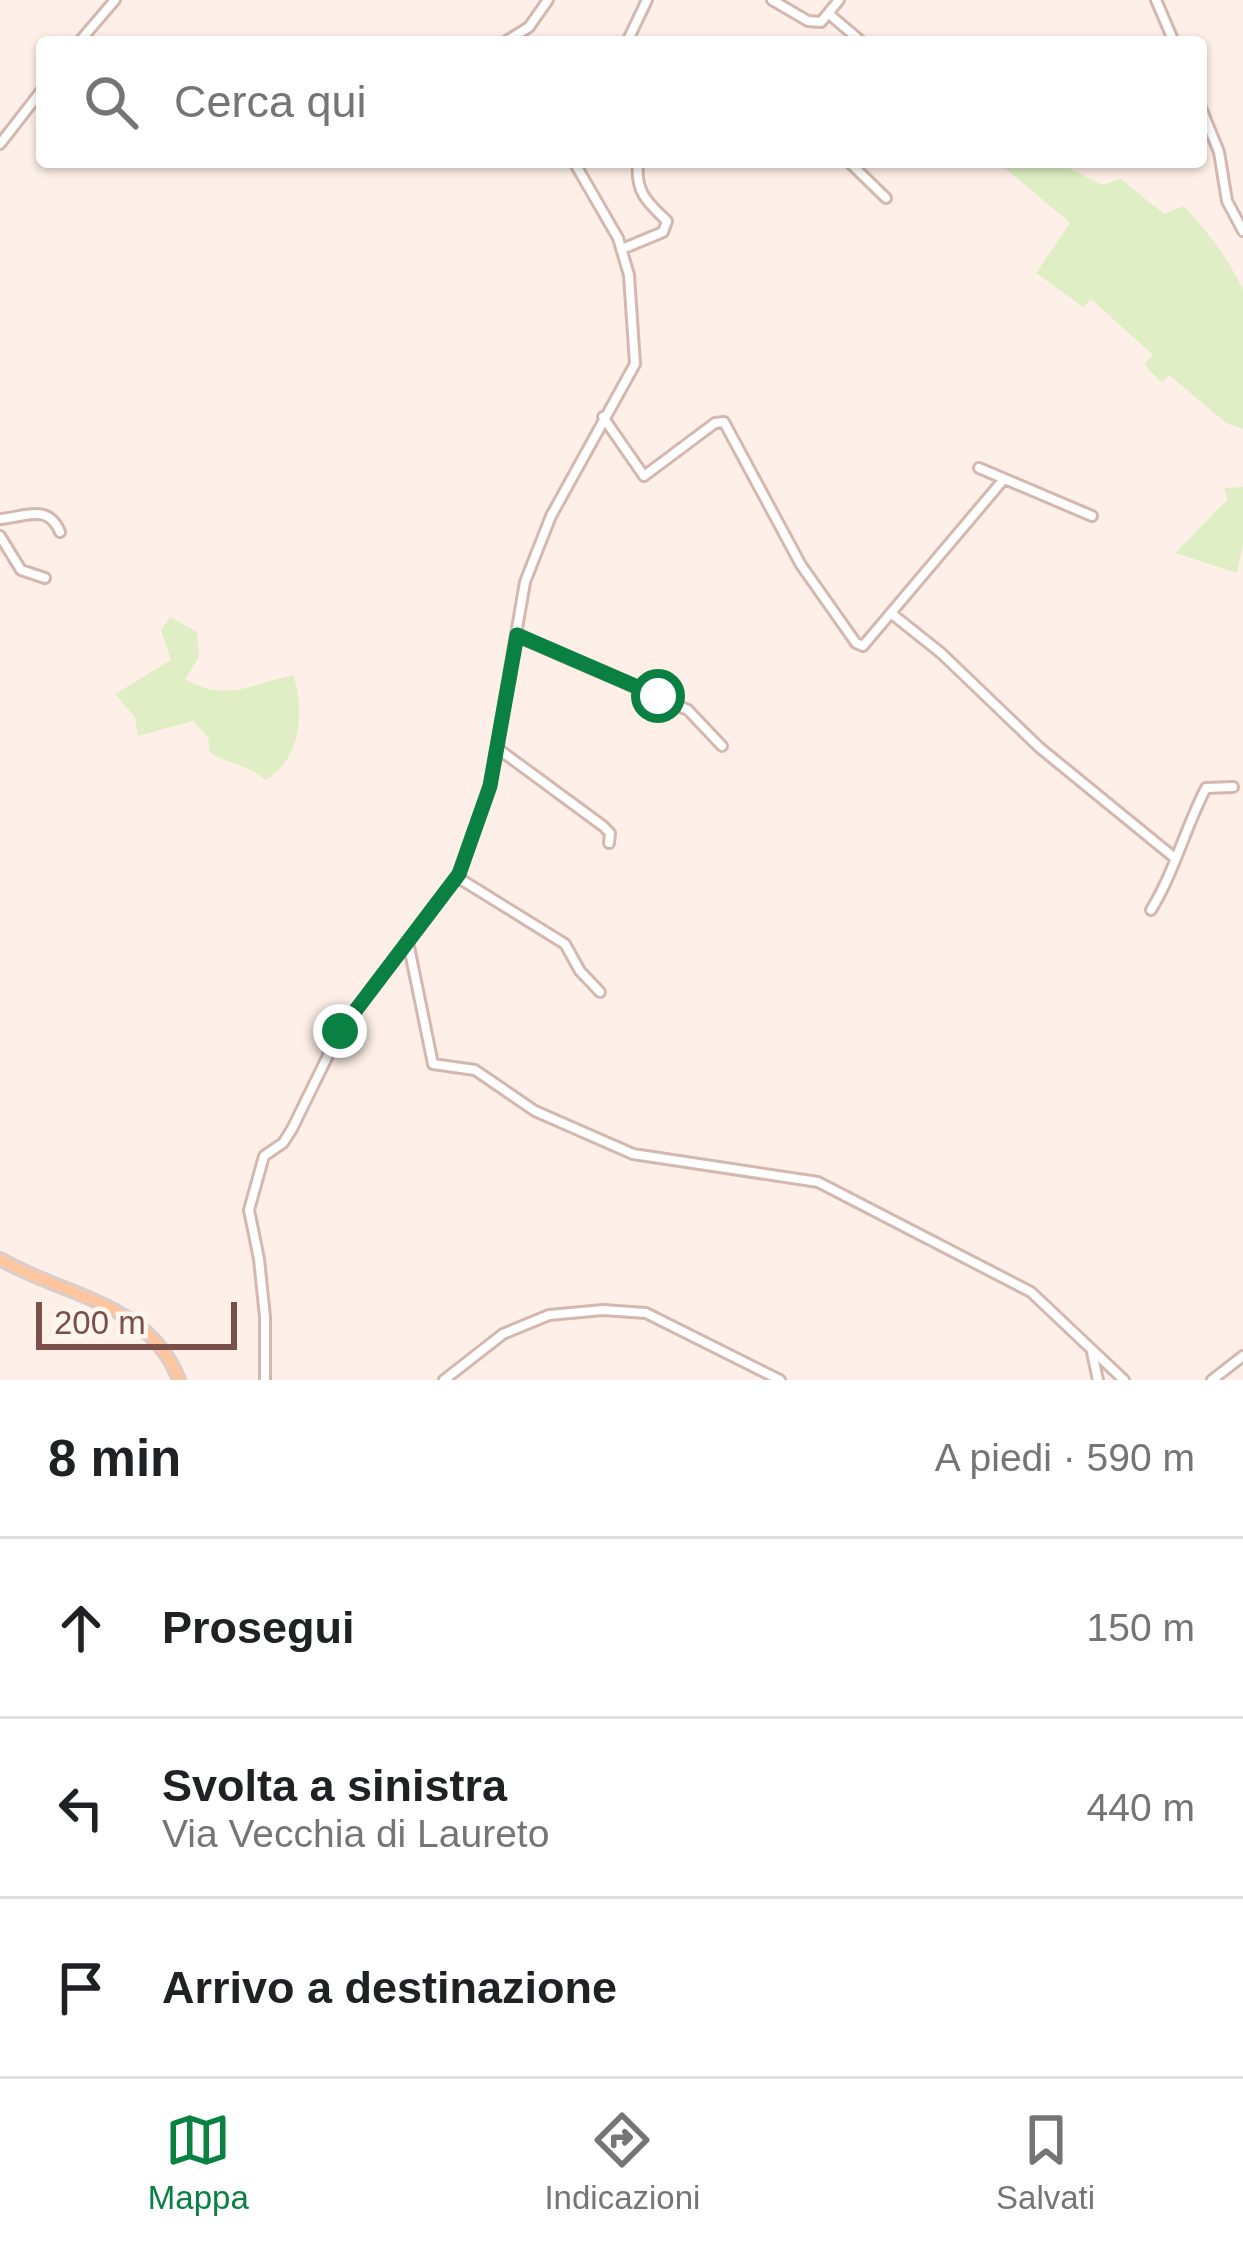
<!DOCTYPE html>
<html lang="it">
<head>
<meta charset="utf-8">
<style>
  body { margin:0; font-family:Arial,sans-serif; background:#f2f2f2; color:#202124 }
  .scale { position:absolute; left:36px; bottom:30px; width:201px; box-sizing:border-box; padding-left:12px; border:6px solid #7b4f49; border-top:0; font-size:33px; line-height:42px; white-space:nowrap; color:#7b4f49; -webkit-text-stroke:9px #fff6f0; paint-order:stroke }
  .stop { position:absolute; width:36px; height:36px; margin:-27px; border:9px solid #0b8043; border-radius:50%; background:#fff }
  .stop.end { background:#0b8043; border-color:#fff; box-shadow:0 3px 12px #0008 }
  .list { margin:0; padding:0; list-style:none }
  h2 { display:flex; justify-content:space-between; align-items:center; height:156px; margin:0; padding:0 48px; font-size:51px }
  h2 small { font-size:39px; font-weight:400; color:#757577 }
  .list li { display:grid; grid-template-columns:78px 1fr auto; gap:36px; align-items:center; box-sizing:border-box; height:180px; padding:0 48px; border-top:3px solid #e0e0e0 }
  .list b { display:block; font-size:45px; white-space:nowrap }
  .list p { margin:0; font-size:39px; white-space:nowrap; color:#757577 }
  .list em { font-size:39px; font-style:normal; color:#757577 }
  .icon { flex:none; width:66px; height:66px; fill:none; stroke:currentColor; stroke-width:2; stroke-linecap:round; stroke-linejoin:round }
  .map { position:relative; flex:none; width:1243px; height:1380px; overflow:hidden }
  .search { position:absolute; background:#fff; box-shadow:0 3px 9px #0004; left:36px; right:36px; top:36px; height:132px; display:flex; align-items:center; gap:30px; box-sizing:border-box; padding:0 42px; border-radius:12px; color:#757577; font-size:45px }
  .sheet { height:696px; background:#fff }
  nav { display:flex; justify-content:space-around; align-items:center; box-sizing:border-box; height:168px; border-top:3px solid #e0e0e0; background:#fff; font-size:33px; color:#757577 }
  nav a { display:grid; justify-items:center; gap:6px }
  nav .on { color:#0b8043 }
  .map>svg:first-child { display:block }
  .green { fill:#dfeec4 }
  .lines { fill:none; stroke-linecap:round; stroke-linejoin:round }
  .street-casing { stroke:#d4b7af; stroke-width:14 }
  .primary-casing { stroke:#dacecc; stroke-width:16 }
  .street { stroke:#fff; stroke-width:8 }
  .primary { stroke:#ffc59e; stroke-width:10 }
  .route { stroke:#0b8043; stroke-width:15 }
</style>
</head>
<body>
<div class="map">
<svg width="1243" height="1380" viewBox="0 0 1243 1380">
  <rect width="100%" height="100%" fill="#fef0e8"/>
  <path class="green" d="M998,162l67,4 37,19 19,-6 43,35 20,-8c23,25 45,53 59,84v139l-17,-6 -57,-48 -7,8 -18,-19 9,-9 -62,-56 -8,8 -47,-34 34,-50z
    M1243,487v57l-6,29 -62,-20 52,-53 -3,-12z
    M170,617l27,15 2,25 -14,22c40,24 66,5 108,-4 13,34 7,87 -28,105 -14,-14 -36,-16 -55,-27l-2,-16 -15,-16 -55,15 -3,-19 -20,-23 56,-34 -10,-30z"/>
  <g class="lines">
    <defs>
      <path id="street" d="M772,0l36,21 13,1 18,-22
        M1156,0l18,42
        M829,14l33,28
        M79,42l36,-42
        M505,42l24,-15 19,-27
        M627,42l20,-42
        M1201,108l18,44 8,49 16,30
        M0,144l42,-54
        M849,162l37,36
        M622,249l41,-17 4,-11c-20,-19 -32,-29 -29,-59
        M603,417l41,59 71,-53 9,-1 77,143 55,78 7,3 141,-167
        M979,468l113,48
        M0,519c26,-2 48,-16 60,13
        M0,536l21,34 24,8
        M892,614l49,39 99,95 136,111
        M517,636l171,74 34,36
        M497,748l106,78 7,7 -1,10
        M457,877l108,67 15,27 20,21
        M1151,910c24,-39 34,-82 55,-122l27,-1
        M408,942l25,122 42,6 60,41 98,43 185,28 213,110 93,88
        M1092,1352l6,28
        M265,1380v-63l-6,-58 -10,-49 15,-54 19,-13 9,-14 48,-98 119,-157 31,-88 35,-204 26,-66 84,-152 -6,-89 -11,-37 -44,-76
        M444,1380l59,-46 46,-19 54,-5 43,3 134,67
        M1212,1380l31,-24"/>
      <path id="primary" d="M0,1259c63,37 150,43 179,121"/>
    </defs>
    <use href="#street" class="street-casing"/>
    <use href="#primary" class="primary-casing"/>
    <use href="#street" class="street"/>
    <use href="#primary" class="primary"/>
  </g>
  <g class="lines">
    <path class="route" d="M340,1031l119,-157 31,-88 27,-151 141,61"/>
  </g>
</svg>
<div class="scale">200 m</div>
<div class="stop" style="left:658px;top:696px"></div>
<div class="stop end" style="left:340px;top:1031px"></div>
<div class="search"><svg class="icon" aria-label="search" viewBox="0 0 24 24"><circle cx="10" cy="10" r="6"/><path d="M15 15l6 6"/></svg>Cerca qui</div>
</div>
<section class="sheet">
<h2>8 min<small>A piedi · 590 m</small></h2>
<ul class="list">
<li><svg class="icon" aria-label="ahead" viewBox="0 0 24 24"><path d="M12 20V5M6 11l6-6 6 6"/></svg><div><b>Prosegui</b></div><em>150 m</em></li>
<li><svg class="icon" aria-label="left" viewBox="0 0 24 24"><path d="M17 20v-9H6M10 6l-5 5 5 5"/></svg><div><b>Svolta a sinistra</b><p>Via Vecchia di Laureto</p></div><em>440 m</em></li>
<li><svg class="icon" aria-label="arrive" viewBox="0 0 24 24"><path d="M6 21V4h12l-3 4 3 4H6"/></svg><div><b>Arrivo a destinazione</b></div></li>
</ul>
</section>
<nav>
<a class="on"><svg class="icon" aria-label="map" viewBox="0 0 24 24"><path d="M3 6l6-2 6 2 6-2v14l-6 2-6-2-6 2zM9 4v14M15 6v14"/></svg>Mappa</a>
<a><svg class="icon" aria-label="directions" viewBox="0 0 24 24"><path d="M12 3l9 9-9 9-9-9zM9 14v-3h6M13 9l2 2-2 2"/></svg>Indicazioni</a>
<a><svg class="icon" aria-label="saved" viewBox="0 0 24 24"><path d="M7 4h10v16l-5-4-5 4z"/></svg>Salvati</a>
</nav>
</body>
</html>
